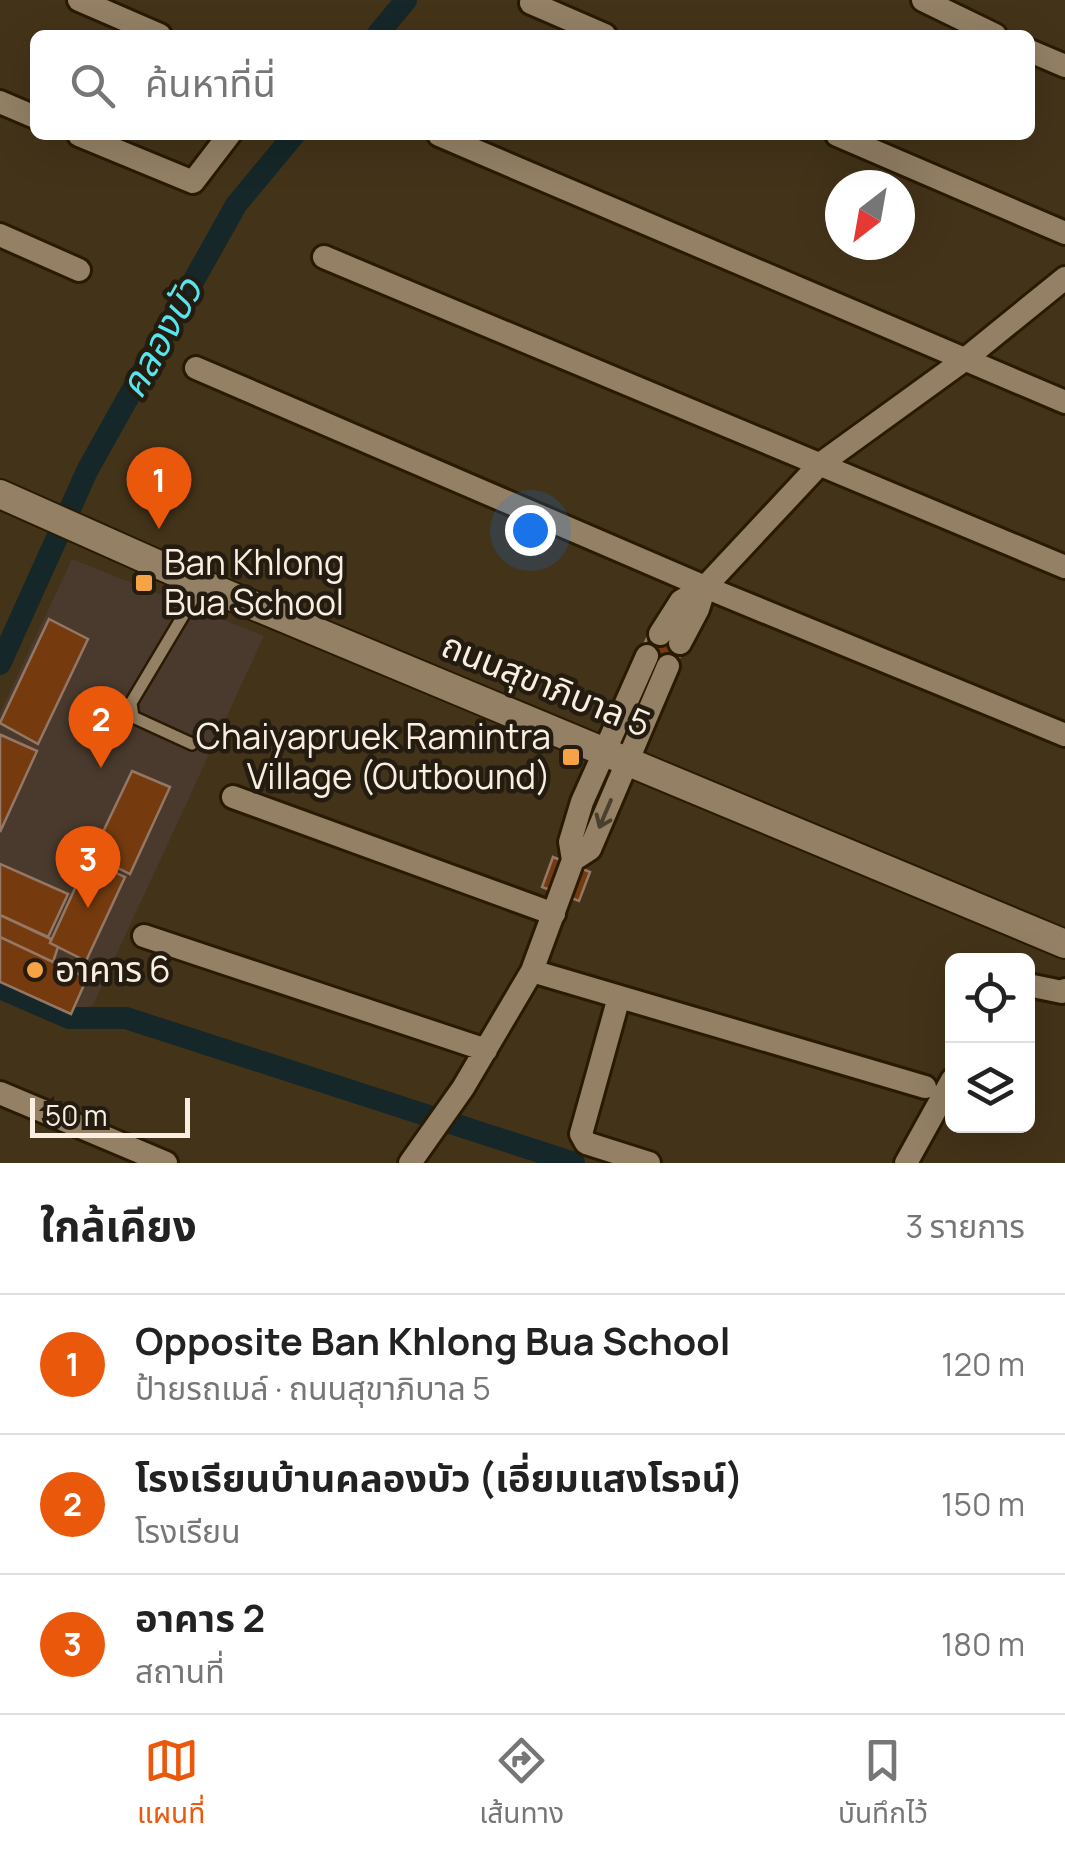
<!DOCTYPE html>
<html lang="th">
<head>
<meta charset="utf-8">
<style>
  body { margin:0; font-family:Manrope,"Noto Sans Thai",sans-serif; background:#f2f2f2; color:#222 }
  .controls { position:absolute; right:30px; bottom:30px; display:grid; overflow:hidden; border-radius:15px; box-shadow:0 10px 40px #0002 }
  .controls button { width:90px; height:90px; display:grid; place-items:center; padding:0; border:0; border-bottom:2px solid #e0e0e0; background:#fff; color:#222; font:50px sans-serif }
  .compass { position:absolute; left:825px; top:170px; width:90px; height:90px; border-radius:50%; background:#fff; box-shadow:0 10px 40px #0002; rotate:211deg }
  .scale { position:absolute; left:30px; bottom:25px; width:160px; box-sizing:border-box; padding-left:10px; border:5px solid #f9eedf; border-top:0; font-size:28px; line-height:35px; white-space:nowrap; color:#f9eedf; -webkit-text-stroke:8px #241c11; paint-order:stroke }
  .you { position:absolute; left:530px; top:530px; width:35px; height:35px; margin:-25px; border:8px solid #fff; border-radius:50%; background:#1a73e8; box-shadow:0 0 0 15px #1a73e833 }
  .badge { display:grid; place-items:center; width:65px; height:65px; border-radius:50%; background:#ea580c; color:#fff; font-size:32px; font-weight:700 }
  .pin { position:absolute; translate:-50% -82px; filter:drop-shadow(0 2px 5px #0008) }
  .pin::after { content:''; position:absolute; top:52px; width:35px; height:30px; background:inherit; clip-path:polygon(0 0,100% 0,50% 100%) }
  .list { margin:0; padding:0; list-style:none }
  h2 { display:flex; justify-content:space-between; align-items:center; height:130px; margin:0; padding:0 40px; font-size:42px }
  h2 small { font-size:32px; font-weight:400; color:#767676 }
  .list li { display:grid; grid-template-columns:65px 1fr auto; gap:30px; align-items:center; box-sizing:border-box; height:140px; padding:0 40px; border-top:2px solid #e0e0e0 }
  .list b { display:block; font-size:38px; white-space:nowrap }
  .list p { margin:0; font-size:32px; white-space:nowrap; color:#767676 }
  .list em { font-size:32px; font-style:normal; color:#767676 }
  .icon { flex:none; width:55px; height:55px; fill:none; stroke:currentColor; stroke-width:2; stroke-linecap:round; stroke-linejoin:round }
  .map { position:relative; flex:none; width:1065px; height:1163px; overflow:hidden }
  .search { position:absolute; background:#fff; box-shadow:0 10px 40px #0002; left:30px; right:30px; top:30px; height:110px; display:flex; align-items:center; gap:25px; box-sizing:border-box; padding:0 35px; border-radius:15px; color:#767676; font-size:38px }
  .sheet { height:550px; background:#fff }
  nav { display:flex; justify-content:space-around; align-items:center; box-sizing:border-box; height:140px; border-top:2px solid #e0e0e0; background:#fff; font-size:28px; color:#767676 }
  nav a { display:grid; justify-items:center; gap:5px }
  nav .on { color:#ea580c }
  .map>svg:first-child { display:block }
  .education { fill:#493a2d }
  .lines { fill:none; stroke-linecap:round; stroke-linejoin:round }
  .canal { stroke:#152728; stroke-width:22 }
  .building { fill:#753b0e; stroke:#957765; stroke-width:2.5 }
  .service-casing { stroke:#291a02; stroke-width:16 }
  .minor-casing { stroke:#291a02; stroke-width:28 }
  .tertiary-casing { stroke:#291a02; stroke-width:32 }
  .service { stroke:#938065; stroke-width:11 }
  .minor { stroke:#938065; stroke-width:22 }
  .tertiary { stroke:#938065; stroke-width:28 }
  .oneway { stroke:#4b3f2e }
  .poi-dot { fill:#f5a345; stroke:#241c11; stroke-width:4 }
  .labels { text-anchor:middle; stroke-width:9; stroke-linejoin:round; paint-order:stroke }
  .poi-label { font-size:35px; fill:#f9eedf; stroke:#241c11; text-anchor:start }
  .street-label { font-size:35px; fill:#f9eedf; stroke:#241c11 }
  .water-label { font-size:38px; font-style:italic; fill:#54e6ec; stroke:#241c11 }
</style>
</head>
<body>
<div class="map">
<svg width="1065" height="1163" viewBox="0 0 1065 1163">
  <rect width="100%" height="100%" fill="#433319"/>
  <path class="education" d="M72,559l192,77 -171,369 -22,9 -71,-32v-269z"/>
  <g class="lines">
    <path class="canal" d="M377,35l29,-35
      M0,664l88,-195 148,-264 58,-70
      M0,988l69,30h57l448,145"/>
  </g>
  <path class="building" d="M49,619l39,20 -50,105 -38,-21z
    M651,630l34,15 -11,24 -34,-16z
    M1,735l36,16 -37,81v-95z
    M132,771l38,16 -40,87 -38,-19z
    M553,857l37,15 -11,29 -37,-14z
    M88,860l37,17 -39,84 -36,-18z
    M0,864l68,30 -20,43 -48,-22z
    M0,915l51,24 -1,4 8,4 -5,15 -53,-25z
    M0,937l87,41 -16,36 -71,-32z"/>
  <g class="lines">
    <defs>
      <path id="service" d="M192,744l-59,-27 -2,-14 71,-119"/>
      <path id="minor" d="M79,0l81,35
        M923,0l72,35
        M531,3l74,32
        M1030,51l35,15
        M0,102l35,15
        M79,135l114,47 36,-47
        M439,135l626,267
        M837,135l228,98
        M0,235l79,35
        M324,257l741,310
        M196,368l509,219 360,148
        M660,634l21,-33 24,-14 114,-122 145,-105 101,-82
        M680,643l18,-34 7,-22
        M233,797l321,117
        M573,860l17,-11 78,-183
        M144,936l342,114
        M532,971l393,116
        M1028,985l34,7 3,-2
        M619,997l-38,137 5,9 63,20
        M0,1093l166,70
        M410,1163l53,-75 69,-117 41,-111 -3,-18 12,-40 65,-146
        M906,1163l46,-83"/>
      <path id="tertiary" d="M0,494l202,90 863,360"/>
    </defs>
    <use href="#service" class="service-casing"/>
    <use href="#minor" class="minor-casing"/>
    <use href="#tertiary" class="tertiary-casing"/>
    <use href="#service" class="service"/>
    <use href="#minor" class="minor"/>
    <use href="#tertiary" class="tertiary"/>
  </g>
  <defs><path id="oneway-shaft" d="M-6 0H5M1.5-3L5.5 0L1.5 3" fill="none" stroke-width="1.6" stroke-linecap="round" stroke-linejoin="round" transform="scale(2.5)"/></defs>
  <use class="oneway" href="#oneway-shaft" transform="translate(605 814) rotate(113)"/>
  <g class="poi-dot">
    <rect x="134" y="573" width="20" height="20" rx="5"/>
    <rect x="561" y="747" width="20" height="20" rx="5"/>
    <circle cx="35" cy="970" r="10"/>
  </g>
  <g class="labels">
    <g class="poi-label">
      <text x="164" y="575">Ban Khlong<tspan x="164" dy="40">Bua School</tspan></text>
      <text x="551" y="749" text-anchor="end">Chaiyapruek Ramintra<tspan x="551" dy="40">Village (Outbound)</tspan></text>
      <text x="55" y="982">อาคาร 6</text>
    </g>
    <g class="street-label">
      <text transform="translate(546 685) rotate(22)" y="12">ถนนสุขาภิบาล 5</text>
    </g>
    <g class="water-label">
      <text transform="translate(161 338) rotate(-61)" y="13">คลองบัว</text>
    </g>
  </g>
</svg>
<div class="controls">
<button><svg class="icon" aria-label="locate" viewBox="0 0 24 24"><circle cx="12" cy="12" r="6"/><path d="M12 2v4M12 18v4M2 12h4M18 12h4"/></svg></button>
<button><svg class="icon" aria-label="layers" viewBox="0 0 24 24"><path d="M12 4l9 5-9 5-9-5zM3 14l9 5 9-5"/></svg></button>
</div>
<svg class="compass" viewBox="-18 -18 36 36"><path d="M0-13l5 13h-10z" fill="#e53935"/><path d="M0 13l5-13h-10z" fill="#767676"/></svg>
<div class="scale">50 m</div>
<div class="you"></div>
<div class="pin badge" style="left:159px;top:529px">1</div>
<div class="pin badge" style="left:101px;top:768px">2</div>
<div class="pin badge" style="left:88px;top:908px">3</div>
<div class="search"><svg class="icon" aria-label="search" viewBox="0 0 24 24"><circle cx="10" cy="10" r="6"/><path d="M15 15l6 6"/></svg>ค้นหาที่นี่</div>
</div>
<section class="sheet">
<h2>ใกล้เคียง<small>3 รายการ</small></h2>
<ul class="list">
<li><span class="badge">1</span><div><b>Opposite Ban Khlong Bua School</b><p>ป้ายรถเมล์ · ถนนสุขาภิบาล 5</p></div><em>120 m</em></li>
<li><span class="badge">2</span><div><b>โรงเรียนบ้านคลองบัว (เอี่ยมแสงโรจน์)</b><p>โรงเรียน</p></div><em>150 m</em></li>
<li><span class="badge">3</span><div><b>อาคาร 2</b><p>สถานที่</p></div><em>180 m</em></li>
</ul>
</section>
<nav>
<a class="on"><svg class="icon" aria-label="map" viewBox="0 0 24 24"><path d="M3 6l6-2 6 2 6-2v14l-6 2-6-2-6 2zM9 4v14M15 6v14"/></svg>แผนที่</a>
<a><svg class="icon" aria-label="directions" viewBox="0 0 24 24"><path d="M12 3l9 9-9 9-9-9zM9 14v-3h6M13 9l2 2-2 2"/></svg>เส้นทาง</a>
<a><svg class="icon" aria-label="saved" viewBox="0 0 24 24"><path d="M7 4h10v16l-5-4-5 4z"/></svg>บันทึกไว้</a>
</nav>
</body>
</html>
